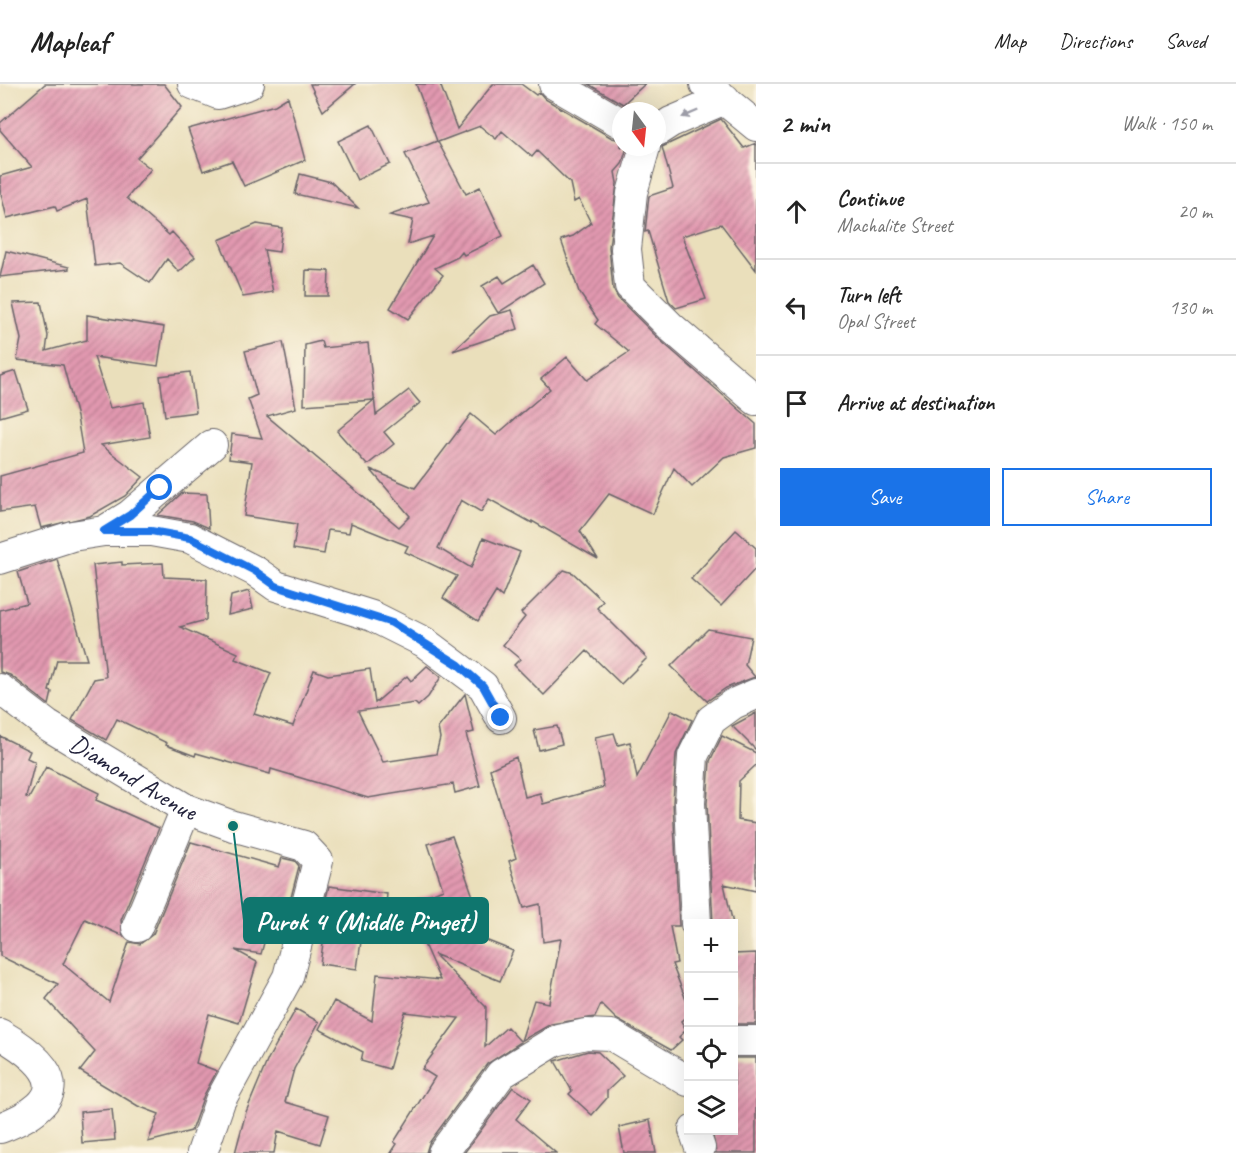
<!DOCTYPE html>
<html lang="en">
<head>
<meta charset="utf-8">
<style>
  body { margin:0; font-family:Caveat,sans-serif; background:#f2f2f2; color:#222 }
  .controls { position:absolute; right:18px; bottom:18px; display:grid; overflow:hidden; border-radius:0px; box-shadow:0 6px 24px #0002 }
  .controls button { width:54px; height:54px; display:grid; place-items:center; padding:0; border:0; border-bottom:2px solid #e0e0e0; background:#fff; color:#222; font:30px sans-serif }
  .compass { position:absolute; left:612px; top:18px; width:54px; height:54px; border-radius:50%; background:#fff; box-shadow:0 6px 24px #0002; rotate:165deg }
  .stop { position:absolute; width:18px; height:18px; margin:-14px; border:4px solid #1a73e8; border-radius:50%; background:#fff }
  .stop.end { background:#1a73e8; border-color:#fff; box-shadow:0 2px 6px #0008 }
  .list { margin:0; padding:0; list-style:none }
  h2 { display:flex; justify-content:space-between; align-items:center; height:78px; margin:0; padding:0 24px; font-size:26px }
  h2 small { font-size:20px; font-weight:400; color:#767676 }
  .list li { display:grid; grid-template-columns:39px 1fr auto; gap:18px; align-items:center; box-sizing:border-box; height:96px; padding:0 24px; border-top:2px solid #e0e0e0 }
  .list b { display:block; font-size:22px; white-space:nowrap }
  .list p { margin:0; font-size:20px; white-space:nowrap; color:#767676 }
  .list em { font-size:20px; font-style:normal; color:#767676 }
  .actions { display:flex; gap:12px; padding:18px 24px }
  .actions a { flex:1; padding:14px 0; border:2px solid #1a73e8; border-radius:0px; text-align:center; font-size:21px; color:#1a73e8 }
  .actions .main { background:#1a73e8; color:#fff }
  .icon { flex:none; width:33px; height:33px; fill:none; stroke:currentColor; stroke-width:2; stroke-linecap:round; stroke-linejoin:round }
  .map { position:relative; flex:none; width:756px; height:1069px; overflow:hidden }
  header { display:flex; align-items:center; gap:36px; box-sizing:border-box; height:84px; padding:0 30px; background:#fff; border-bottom:2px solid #e0e0e0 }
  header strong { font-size:28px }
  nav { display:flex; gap:33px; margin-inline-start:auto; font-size:21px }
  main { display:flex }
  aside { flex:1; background:#fff }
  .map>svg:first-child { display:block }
  .building { fill:url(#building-hatch) }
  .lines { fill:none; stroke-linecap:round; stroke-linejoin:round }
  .minor-casing { stroke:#686468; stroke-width:32 }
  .minor { stroke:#fff; stroke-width:30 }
  .oneway { fill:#9c9ca7 }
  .route { stroke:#1a73e8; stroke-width:8 }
  .labels { text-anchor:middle; stroke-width:4.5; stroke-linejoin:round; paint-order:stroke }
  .street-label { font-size:26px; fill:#22223b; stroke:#fcf5e5 }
  .leader { fill:none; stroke:#0f766e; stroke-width:2 }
  .callout-dot { fill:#0f766e; stroke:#fcf5e5; stroke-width:2 }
  .callout { fill:#0f766e; stroke:#0f766e; stroke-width:2 }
  .callout-label { font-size:27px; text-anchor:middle; font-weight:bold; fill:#fff }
</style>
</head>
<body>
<header>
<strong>Mapleaf</strong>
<nav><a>Map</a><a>Directions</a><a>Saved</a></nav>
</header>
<main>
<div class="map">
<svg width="756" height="1069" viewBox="0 0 756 1069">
  <defs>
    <pattern id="building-hatch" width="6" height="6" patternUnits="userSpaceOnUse" patternTransform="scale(1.5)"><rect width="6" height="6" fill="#e299b0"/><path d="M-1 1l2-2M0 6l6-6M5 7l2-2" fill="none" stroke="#b77c90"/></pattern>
  </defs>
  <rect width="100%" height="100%" fill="#fcf5e5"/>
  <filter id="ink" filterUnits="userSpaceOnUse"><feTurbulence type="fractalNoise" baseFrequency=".0167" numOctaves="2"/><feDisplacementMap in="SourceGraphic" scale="12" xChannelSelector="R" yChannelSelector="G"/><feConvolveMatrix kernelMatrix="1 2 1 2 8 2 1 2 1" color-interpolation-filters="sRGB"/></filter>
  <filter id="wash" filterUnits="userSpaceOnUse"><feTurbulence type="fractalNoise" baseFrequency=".008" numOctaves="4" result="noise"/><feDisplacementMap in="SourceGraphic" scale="24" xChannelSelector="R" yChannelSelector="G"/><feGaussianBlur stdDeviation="1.35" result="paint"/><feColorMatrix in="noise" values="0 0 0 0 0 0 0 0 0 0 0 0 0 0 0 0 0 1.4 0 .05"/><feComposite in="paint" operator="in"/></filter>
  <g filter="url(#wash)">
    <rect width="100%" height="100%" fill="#eadfbb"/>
    <g id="blocks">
      <path class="building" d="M45,0h119l18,23 -45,51 14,11 -24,29 42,37 3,-3 23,25 -16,15 -12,-13 -17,24 -30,-20 -25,3 -8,-67 -30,12 -2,-5 -48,12 -7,-28v-14l32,-9 -32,-37v-7z
        M310,0h45l-32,27z
        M416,0h24l17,45 36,-45h28l15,11 3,-3 6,7 67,39 9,2v7h6l-5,17 -7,8 2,11 -8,64 4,42 5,9 42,42 96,84v24l-32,9 -32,30 -18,-19 -21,46 -44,-20 -29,37 18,28 -66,-38v2l-43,-24 -8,13 -20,-12 -23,48 33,20 12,-30 37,14 -18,45 -6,-5 -18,29 -35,-23 14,-22 -52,-24 3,-6 -57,-23 -2,10 -21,-3 -4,24 -31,-5 4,-25 -53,-8 8,-54 -23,-3 3,-25 30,4 -14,-39 9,-4 -12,-44 38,-9 13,66 -29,8 132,111 11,-11 -40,-47 45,19 56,-74 25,21 54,-46 -9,-10 26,-22 20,23 42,-28 -34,-28 3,-4 -19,-28 -18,-52 12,-4 18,-13 -12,-24 -5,3 -4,-19 -33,-32 -5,6 -30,-26 -6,8 -16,-13 -42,16 28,52 14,-7 23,49 -39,19 -2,-3 -4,5 -23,11 8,7 -35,44 -18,-11 43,-72 -25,8 5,-24 -23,-5 39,-13 -24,-48 32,-13z
        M588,0h57l-22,20z
        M288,13l17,63 -61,26 -12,-25 -29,10 -15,-42 87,-24z
        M721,35l23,29 12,-5v127l-35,-46 -39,12 24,63 -30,9 -7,-7 -21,-70 -3,1 4,-36 24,-8 -11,-41z
        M371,41l19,39 -33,16 -19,-39z
        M300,90l31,8 27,26 -63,-14z
        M257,140l25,4 -3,24 -15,-2 9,42 -30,5 -24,-57z
        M6,167l63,16v2l-69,8z
        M533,181l11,18 -46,30 -16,-27 17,-10 5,7z
        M306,186l23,1 -1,25h-23z
        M41,218l7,34 -2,15 41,-11v-25l77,12 -6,39 -64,-9 16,51 34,-6 6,35 -49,8 42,32 -18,19 -35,20 -49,12 -6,-21 -35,5v-36l83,-23 -6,-36 -14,-52 -46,-5 4,-21 -8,-36z
        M512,226l6,19 -65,22 37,-35z
        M321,257l2,7 45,-5 8,72 33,-25 11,13 -36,29 10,12 -27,21 -30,-34 37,-31 -70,5 1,-60z
        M16,287l12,38 -28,8v-41z
        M190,288l6,40 -31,4 -5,-40z
        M182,409l25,1 2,34 -16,-7 -35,-6z
        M736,446l20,18v20l-35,38 -30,-27z
        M57,475l30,101h-30l-8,31 3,1 -3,13 -39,-30 -10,-3v-62l27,-7 -9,-31z
        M122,478v3l41,-2 1,14 43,2 -1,41 -26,7 58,26 -3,6 36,14 -17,41 39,12 21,-56 14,5 42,-6 5,34 32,-27 4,5 16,-15 14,11 -13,20 -10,9 -3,-3 -57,8 25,51 53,-8 4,-16 -2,-10 27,-34 9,38 -8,2 14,52 -25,7 -2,-9 -85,14 -97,-29 -1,5 -74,-21 -1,3 -29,-11 1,-2 -50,-24 -11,21 -34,-20 22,-41 12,-2 -13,-112z
        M564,486l9,3 30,28 -6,7 50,50 -26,26 -34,-33 -43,44 -30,-30 6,-6 -17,-14 22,-28 -4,-4z
        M249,507l4,18 -25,6 3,-19z
        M708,545l43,8 -6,28 10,12 -29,11 -19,13 -36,-35z
        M672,626l20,10 -16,34 -3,48 6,124h-9l7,37 -5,1 16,41v10l-7,6 5,9 -7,7 3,3 -11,10 -55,-31 -15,-15 -6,13 -44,7 -30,17 13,-41 15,3 12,-64 -18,3 -3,-38 -16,4 -15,-47 7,-3 -26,-89 26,-12 9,40 15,-4 3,11 61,-17 -9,-50 19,-4 4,12 12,-3 7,36z
        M756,629v37l-24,-24z
        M557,642l5,18 -23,6 -5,-20z
        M0,652l30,15 -3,7 8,4 -9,35 3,1 17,-31 53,26 -3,7 63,28 -38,92 2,16 -38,-17 -22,45 46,38 20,-60 11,2 13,-10 38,-92 88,25 3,-9 13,3 4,5 -12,47 -14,-3 -12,44 -26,-4 22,12 -18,61 -30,-9 -13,49 21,8 -13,24 -13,36 -43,11 11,-28 -21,-8 -58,-35 15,-19 -49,-53 12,-15 -58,-28z
        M722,652l34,17v12l-17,16 -1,39 18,3v68l-32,-7 9,40h-20l-6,-121 3,-42z
        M452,752l25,72 12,-5 -11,34 35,14 -13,30 -66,-27 52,53 -1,40 22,-20 14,15 -34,22 -58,79 -3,10h-35l6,-9 -3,-2 41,-65 -13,-8 37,-51 -54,-6 -16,57 -28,-8 2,-9 -44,-23 15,-28 38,20 5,-47 63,6 -34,-76 37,-15 -15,-45z
        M329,802l58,8 -3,29 -12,-2 -1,9 -8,-2 -6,41 -37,-5 6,-41 -6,-1z
        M756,869v71h-22v-70z
        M296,925l23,13 -25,47 -9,33 44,13 -9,29 -42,-13 -4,22h-39l11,-41 22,-53z
        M588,967l10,1 25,24 -16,15v7l-15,17 -23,-21 3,-3 -17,-30z
        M734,974h22v95h-40l-4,-22h22z
        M513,1003l18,12 -15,20 40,34h-92z
        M112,1025l3,31 -33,3 -2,-31z
        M650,1036l6,33h-32l-5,-26z"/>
    </g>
  </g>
  <g filter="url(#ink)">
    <use href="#blocks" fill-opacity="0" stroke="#686468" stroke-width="1.5"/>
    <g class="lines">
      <defs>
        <g id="minor">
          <path d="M193,0l25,10 31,-10"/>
          <path d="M554,0l67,39"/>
          <path d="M705,0l51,42"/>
          <path d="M657,47l14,-9 54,-23"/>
          <path d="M645,63l-13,46 -6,56 4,37 42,42 84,72"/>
          <path d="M104,447l26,-16 82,-70"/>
          <path d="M0,475l72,-23 32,-5h47l39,7 65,33 21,15 96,30 52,26 59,44 18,32"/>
          <path id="s1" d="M0,605l47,36 139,84 47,17 71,20 14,15 -30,116 -68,124 -18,52"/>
          <path d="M696,840l-6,-121 3,-47 18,-36 22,-16 23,-10"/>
          <path d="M137,843l49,-118"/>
          <path d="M0,950c59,34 73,66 0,94"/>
          <path d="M734,957h22"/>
          <path d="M694,1046l6,18"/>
          <path d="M443,1069l58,-79 54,-33 31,-7 25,1 77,46"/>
        </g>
      </defs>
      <use href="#minor" class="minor-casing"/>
      <use href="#minor" class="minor"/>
    </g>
    <defs><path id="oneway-solid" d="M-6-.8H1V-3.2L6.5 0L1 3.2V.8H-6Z" transform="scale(1.5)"/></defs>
    <use class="oneway" href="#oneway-solid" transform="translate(690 30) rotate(157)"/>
  </g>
  <g class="lines" filter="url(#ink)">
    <path class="route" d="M160,404l-30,27 -26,16h47l39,7 65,33 21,15 116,37 67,42 24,21 18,32"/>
  </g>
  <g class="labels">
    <g class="street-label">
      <text dy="9" stroke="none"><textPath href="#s1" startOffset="160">Diamond Avenue</textPath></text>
    </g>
  </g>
  <path class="leader" d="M233 742L244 836"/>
  <circle class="callout-dot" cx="233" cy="742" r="6"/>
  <rect class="callout" x="244" y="814" width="244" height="45" rx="6"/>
  <g class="callout-label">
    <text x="366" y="846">Purok 4 (Middle Pinget)</text>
  </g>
</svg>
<div class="controls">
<button>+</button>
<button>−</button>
<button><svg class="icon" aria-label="locate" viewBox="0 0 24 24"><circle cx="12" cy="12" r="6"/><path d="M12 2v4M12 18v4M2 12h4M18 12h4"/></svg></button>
<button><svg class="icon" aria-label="layers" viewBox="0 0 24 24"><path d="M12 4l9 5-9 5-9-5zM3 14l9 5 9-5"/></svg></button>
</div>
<svg class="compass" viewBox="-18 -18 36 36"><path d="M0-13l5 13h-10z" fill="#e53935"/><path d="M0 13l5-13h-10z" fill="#767676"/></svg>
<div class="stop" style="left:160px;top:404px"></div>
<div class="stop end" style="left:501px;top:634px"></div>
</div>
<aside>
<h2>2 min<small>Walk · 150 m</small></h2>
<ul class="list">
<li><svg class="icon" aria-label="ahead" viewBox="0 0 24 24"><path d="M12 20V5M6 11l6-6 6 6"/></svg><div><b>Continue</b><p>Machalite Street</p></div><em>20 m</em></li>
<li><svg class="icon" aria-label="left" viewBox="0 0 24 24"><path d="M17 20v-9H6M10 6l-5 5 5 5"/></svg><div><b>Turn left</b><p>Opal Street</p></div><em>130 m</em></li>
<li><svg class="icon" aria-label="arrive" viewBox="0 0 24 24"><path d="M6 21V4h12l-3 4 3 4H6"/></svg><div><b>Arrive at destination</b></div></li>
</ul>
<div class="actions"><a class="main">Save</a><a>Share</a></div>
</aside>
</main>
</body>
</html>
